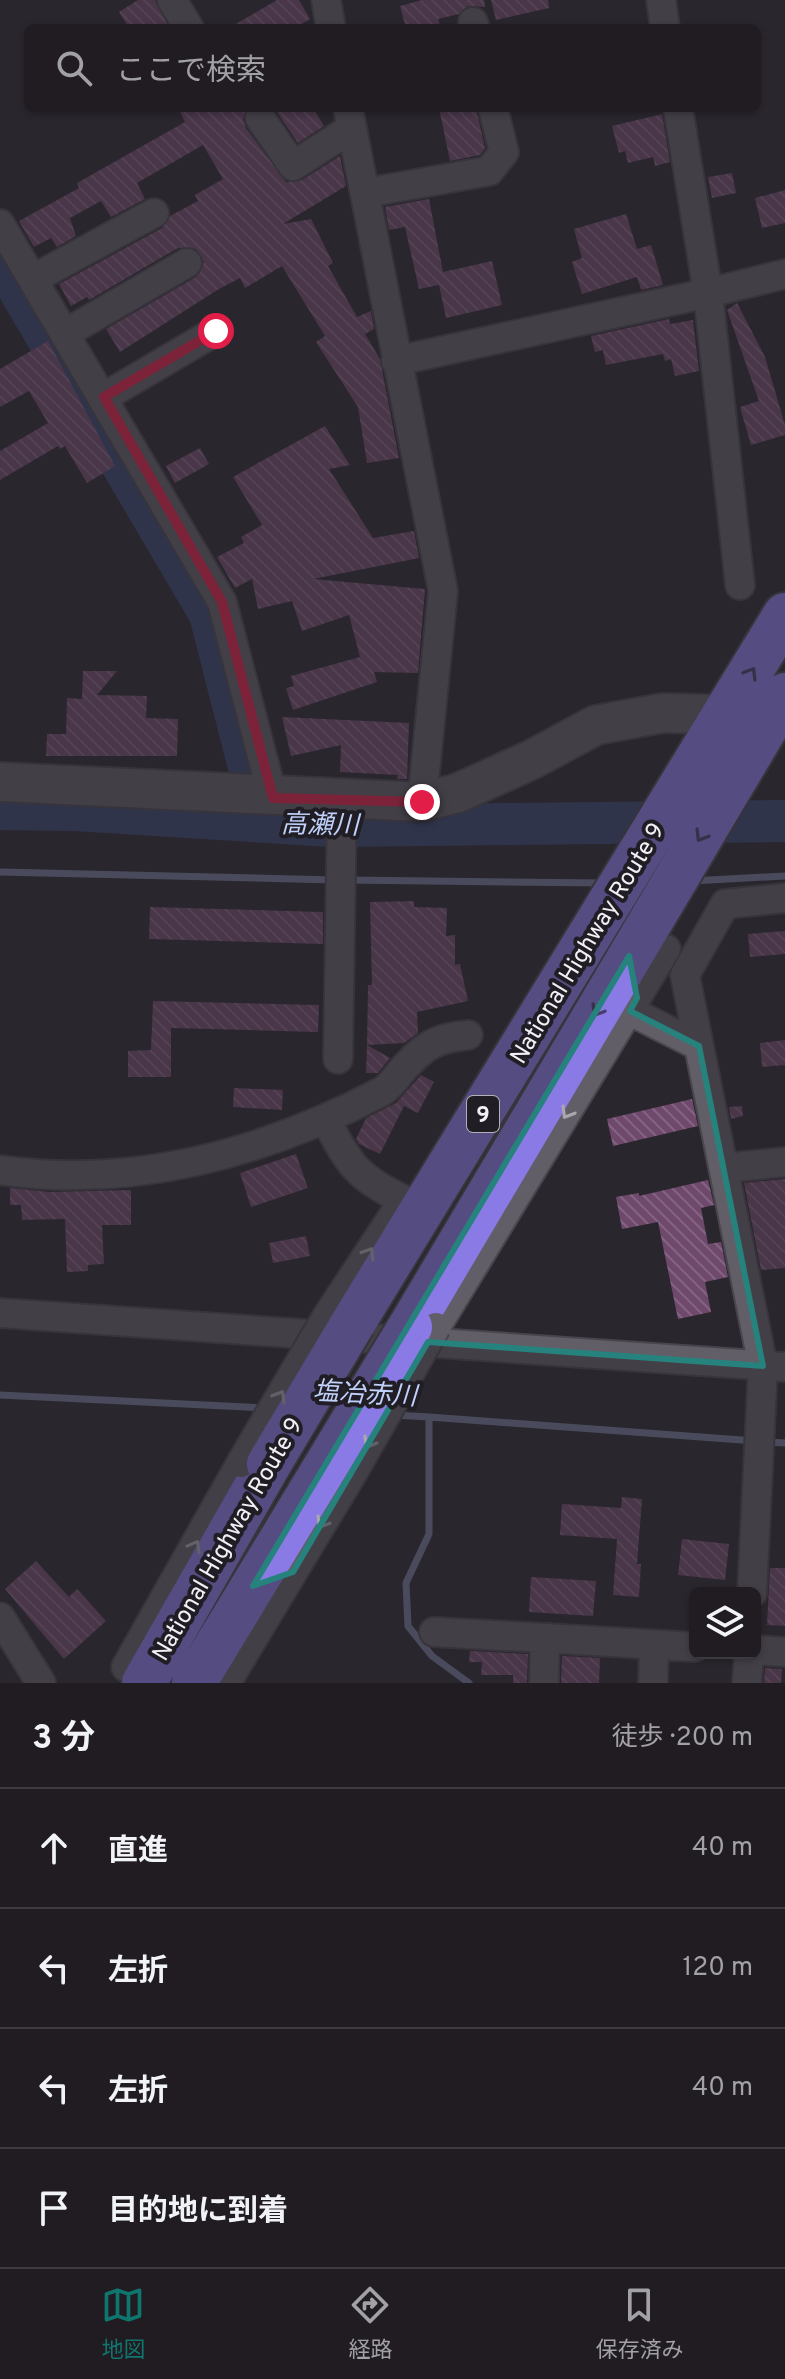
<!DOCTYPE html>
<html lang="ja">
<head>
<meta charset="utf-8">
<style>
  body { margin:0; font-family:Overpass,"Noto Sans JP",sans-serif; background:#2d292f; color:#f1f3f6 }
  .controls { position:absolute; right:24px; bottom:24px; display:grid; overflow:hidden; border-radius:12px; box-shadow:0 2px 6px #0004 }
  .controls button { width:72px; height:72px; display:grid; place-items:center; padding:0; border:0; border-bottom:2px solid #3d3a40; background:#201c22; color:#f1f3f6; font:40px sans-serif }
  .stop { position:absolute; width:24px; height:24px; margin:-18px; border:6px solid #e11d48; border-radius:50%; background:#fff }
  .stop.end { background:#e11d48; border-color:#fff; box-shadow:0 2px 8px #0008 }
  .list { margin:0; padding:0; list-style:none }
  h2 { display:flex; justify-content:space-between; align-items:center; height:104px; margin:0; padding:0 32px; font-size:34px }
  h2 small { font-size:26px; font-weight:400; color:#a2a1a5 }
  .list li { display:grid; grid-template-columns:52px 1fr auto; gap:24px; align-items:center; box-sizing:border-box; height:120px; padding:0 32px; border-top:2px solid #3d3a40 }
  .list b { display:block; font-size:30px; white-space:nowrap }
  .list em { font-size:26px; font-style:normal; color:#a2a1a5 }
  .icon { flex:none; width:44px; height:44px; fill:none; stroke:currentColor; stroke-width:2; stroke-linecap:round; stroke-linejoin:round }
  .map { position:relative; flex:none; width:785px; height:1683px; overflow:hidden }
  .search { position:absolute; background:#201c22; box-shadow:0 2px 6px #0004; left:24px; right:24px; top:24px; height:88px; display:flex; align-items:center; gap:20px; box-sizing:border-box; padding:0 28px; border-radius:12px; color:#a2a1a5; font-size:30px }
  .sheet { height:584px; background:#201c22 }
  nav { display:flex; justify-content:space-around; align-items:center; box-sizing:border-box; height:112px; border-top:2px solid #3d3a40; background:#201c22; font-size:22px; color:#a2a1a5 }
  nav a { display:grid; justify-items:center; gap:4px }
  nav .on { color:#0f766e }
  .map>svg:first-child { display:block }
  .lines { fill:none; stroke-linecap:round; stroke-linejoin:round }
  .stream { stroke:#6f7998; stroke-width:7 }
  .river { stroke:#374670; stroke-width:42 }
  .building { fill:url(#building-back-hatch) }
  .street-casing { stroke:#49454c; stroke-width:32 }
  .secondary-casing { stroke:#49454c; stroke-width:42 }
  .highway-casing { stroke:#49454c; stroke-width:48 }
  .street { stroke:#625e67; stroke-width:28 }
  .secondary { stroke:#625e67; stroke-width:38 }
  .highway { stroke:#8a7ae6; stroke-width:44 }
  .street-bridge-casing { stroke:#49454c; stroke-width:32; stroke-linecap:butt }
  .highway-bridge-casing { stroke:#49454c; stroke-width:48; stroke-linecap:butt }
  .street-bridge { stroke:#625e67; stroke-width:28 }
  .highway-bridge { stroke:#8a7ae6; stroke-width:44 }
  .oneway { stroke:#463e68 }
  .oneway2 { stroke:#aaa6ae }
  .route { stroke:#e11d48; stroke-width:10 }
  .marked { fill:none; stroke:#26827c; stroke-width:6; stroke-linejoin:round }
  .labels { text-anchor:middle; stroke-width:8; stroke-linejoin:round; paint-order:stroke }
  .shield { fill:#211d24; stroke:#b3b0b6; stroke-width:2 }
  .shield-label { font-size:22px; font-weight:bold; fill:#f2eff5 }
  .street-label { font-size:24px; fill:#f2eff5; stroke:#211d24 }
  .water-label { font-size:26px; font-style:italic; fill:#bfd1fb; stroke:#211d24 }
</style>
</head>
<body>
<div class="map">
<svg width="785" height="1683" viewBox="0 0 785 1683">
  <defs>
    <pattern id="building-back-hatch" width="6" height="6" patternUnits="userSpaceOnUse" patternTransform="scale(2)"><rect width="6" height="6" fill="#6f496c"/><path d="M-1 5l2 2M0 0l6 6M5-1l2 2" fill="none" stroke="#846482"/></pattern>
  </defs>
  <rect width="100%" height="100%" fill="#2a262e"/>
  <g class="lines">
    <path class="stream" d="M0,872l335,8
      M347,880l256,3
      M691,881l94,-5
      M0,1395l266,13
      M394,1415l35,2v117l-23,49 2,43 24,30 37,27
      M429,1417l326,24
      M767,1442l18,1"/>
    <path class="river" d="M0,257l210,357 52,204
      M0,809l76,1 256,16 453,-5"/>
  </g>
  <path class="building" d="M138,0h17l14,28h-40l-10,-16z
    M277,0h22l11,19 -15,9h-66z
    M422,0h62l1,7 -17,-1 -9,8 -21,5 3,9h-35l-6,-22z
    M491,0h57l1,8 -53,12z
    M178,108h69l-4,11 3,9 40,54 16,-2 38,-24 6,30 -63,38 28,-5 22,44 -5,3 29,51 14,-6 3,18 -9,5 15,25 19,99 -32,5 -9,-56 -42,-65 9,-6 -43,-70 -37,22 -5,-10 -21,11 -99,63 -14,-23 90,-52 8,-15 -8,-13 -18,-1 -89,52 -2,-3 -16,9 -12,-22 103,-56 8,-12 28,-15 -3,-6 28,-16 -20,-34 -66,38 8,16 -34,18 -10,-16 -31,17 6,18 -19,11 -6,-9 -17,9 -15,-26 60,-33 -2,-5 108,-61z
    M274,108h39l11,18 -26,17z
    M439,108h37l9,40 -5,7 -30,6z
    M662,114l8,48 -15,4 -2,-9 -25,6 -3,-12 -6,2 -7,-27z
    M732,173l4,20 -24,5 -4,-21z
    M785,190v33l-23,5 -7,-30z
    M429,199l14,73 49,-11 10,44 -56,13 -7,-33 -20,4 -14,-62 -16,3 -4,-23z
    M626,214l11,35 14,-4 12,40 -22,5 -4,-13 -55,17 -10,-32 10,-4 -8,-29z
    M737,303l28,54 20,68v10l-34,10 -11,-38 19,-6 -32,-91z
    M669,319l1,5 23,-4 6,51 -24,5 -4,-17 -6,2 -2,-7 -57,11 -3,-15 -8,2 -4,-16z
    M48,341l67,125 -28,17 -22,-37 -5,3 -2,-3 -58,34v-29l48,-28 -19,-32 -29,16v-38z
    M325,426l25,39 -21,4 44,69 41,-7 5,27 -106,21 112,10 -7,84 -44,-1 3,10 -84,28 -7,-22 8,-2 -3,-10 69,-19 -11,-42 -47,16 -10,-30 -34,8 -6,-30 -17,9 -18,-31 27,-14 -3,-6 21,-12 -29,-48z
    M200,448l9,16 -34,19 -9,-17z
    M83,671h34l-20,24 50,1 -1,22 32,1 -1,37h-131l1,-22h19l1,-36 15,1z
    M282,717l127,6 -2,56h-10l1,-4 -58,-3 1,-27 -50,11z
    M414,901v6l33,1 -1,28 9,-1v30l5,-1 8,37 -51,11 1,21 -14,10 -37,2 1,-60h4l-2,-83z
    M150,907l173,5v32l-174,-5z
    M785,931v23l-35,3 -2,-23z
    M153,1001l166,4 -1,27 -147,-4v49h-43v-26l23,-1z
    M785,1040v25l-23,2 -2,-24z
    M367,1045l23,13 -12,15h-12z
    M421,1075l13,7 -16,31 -14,-7 -24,48 -21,-10 -3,-5 10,-21 30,-15z
    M234,1088l49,2 -1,20 -49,-3z
    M692,1099l6,27 -85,20 -6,-27z
    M742,1106l1,10 -12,3 -2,-12z
    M296,1154l12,34 -57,19 -11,-34z
    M785,1179v89l-24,2 -17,-87z
    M708,1180l6,25 -13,3 7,36 13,-2 7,35 -23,5 6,30 -33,7 -20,-97 -36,7 -6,-32 23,-4v3z
    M10,1188l40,4 81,-2v35h-29l2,39 -16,1v6l-21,1 -2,-53 -43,1 -1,-15h-11z
    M306,1236l4,20 -37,7 -4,-20z
    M622,1497l20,2 -5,65h4l-2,33 -26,-2 4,-56 -57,-4 2,-31 59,4z
    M682,1539l47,5 -4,36 -47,-5z
    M36,1561l33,36 8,-8 29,32 -42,38 -59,-70z
    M770,1568h15v58l-18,-1z
    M531,1577l65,4 -3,35 -64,-4z
    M470,1651l58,3 -1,29h-14v-8h-32l1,-13h-13z
    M562,1656l38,2 -1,25h-38z
    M765,1668l17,1 -1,14h-17z"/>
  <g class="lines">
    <defs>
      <path id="street" d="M172,0l17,28
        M326,0l5,28
        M661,0l4,28
        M473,22l2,6
        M348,108l95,483 -21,211
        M260,118l33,48 59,-38
        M365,193l124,-22 15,-19 -11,-44
        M0,224l222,378 51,196
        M33,279l121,-66
        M66,333l121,-70
        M396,361l312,-68 -30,-185
        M104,397l112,-66
        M740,585l-32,-292 77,-19
        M630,1011l69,35 64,320 -11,227
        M699,1046l-14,-71 40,-71 60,-6
        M338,1059l4,-259
        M326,1120c23,45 32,58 78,80
        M724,1168l61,-6
        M0,1170c133,19 264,-17 381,-78 11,-6 16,-17 25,-26 21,-23 33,-28 62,-31
        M0,1313l785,54
        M326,1318l73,-111
        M436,1327l230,-378
        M0,1617l41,66
        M434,1632l111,6
        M755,1650l30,2
        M126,1667l115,-204
        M226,1683l126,-209
        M544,1683l1,-45 150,9
        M653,1683l1,-37
        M747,1683l2,-30"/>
      <path id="secondary" d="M0,782l422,20 36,-9 75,-34 63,-34 67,-12 87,2"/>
      <path id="highway" d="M353,1323l432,-708
        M410,1327l375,-632
        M144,1683l125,-219
        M194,1683l130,-214"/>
    </defs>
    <use href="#street" class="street-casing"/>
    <use href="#secondary" class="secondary-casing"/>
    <use href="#highway" class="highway-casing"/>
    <use href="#street" class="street"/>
    <use href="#secondary" class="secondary"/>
    <use href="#highway" class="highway"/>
    <defs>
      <path id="street-bridge" d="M241,1463l85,-145
        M352,1474l84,-147"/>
      <path id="highway-bridge" d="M269,1464l84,-141
        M324,1469l86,-142"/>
    </defs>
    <use href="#street-bridge" class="street-bridge-casing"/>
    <use href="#highway-bridge" class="highway-bridge-casing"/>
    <use href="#street-bridge" class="street-bridge"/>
    <use href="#highway-bridge" class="highway-bridge"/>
  </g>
  <defs><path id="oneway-chevron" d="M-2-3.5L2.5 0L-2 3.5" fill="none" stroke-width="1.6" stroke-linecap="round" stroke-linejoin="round" transform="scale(2)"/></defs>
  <g class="oneway">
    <use href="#oneway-chevron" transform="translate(751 673) rotate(-59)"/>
    <use href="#oneway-chevron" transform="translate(701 836) rotate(121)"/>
    <use href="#oneway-chevron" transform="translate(597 1011) rotate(121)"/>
  </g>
  <g class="oneway2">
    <use href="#oneway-chevron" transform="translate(567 1113) rotate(121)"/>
    <use href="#oneway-chevron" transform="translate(369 1253) rotate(-57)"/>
    <use href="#oneway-chevron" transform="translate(280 1396) rotate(-59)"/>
    <use href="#oneway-chevron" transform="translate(369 1443) rotate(120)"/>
    <use href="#oneway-chevron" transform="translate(322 1523) rotate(121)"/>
    <use href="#oneway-chevron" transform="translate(195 1546) rotate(-61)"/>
  </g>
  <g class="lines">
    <path class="route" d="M216,331l-112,66 118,205 51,196 149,4"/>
  </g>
  <path d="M0 0H785V1683H0ZM629,956l8,42 -7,13 69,35 64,320 -335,-24 -135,230 -40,14z" fill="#2a262e" fill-opacity=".55" fill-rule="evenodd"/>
  <path class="marked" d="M629,956l8,42 -7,13 69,35 64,320 -335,-24 -135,230 -40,14z"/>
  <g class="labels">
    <rect class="shield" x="467" y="1096" width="32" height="36" rx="6"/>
    <g class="shield-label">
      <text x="483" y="1122">9</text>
    </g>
    <g class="street-label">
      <text transform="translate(587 943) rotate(-59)" y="8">National Highway Route 9</text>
      <text transform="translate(227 1539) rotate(-60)" y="8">National Highway Route 9</text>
    </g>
    <g class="water-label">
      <text transform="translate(320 824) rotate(1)" y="9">高瀬川</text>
      <text transform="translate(365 1393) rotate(3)" y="9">塩冶赤川</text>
    </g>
  </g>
</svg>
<div class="controls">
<button><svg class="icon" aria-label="layers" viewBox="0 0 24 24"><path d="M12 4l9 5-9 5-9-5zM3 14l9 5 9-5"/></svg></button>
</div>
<div class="stop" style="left:216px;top:331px"></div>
<div class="stop end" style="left:422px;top:802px"></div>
<div class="search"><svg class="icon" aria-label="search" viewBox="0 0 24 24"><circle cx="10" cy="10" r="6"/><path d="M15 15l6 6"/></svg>ここで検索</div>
</div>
<section class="sheet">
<h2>3 分<small>徒歩 · 200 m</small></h2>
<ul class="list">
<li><svg class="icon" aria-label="ahead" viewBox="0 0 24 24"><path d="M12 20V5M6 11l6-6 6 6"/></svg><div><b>直進</b></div><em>40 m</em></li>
<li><svg class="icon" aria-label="left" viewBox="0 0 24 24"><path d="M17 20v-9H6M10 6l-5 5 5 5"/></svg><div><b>左折</b></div><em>120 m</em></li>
<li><svg class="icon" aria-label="left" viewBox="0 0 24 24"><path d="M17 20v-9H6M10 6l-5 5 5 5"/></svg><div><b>左折</b></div><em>40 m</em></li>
<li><svg class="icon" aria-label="arrive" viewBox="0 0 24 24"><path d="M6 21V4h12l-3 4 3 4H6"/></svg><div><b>目的地に到着</b></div></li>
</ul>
</section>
<nav>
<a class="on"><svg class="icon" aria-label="map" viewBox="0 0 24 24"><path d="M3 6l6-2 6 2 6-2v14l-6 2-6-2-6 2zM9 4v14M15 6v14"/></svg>地図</a>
<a><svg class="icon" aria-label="directions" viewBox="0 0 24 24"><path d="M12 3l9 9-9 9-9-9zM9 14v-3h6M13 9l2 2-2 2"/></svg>経路</a>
<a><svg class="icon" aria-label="saved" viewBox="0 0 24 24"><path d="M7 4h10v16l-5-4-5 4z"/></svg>保存済み</a>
</nav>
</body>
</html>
